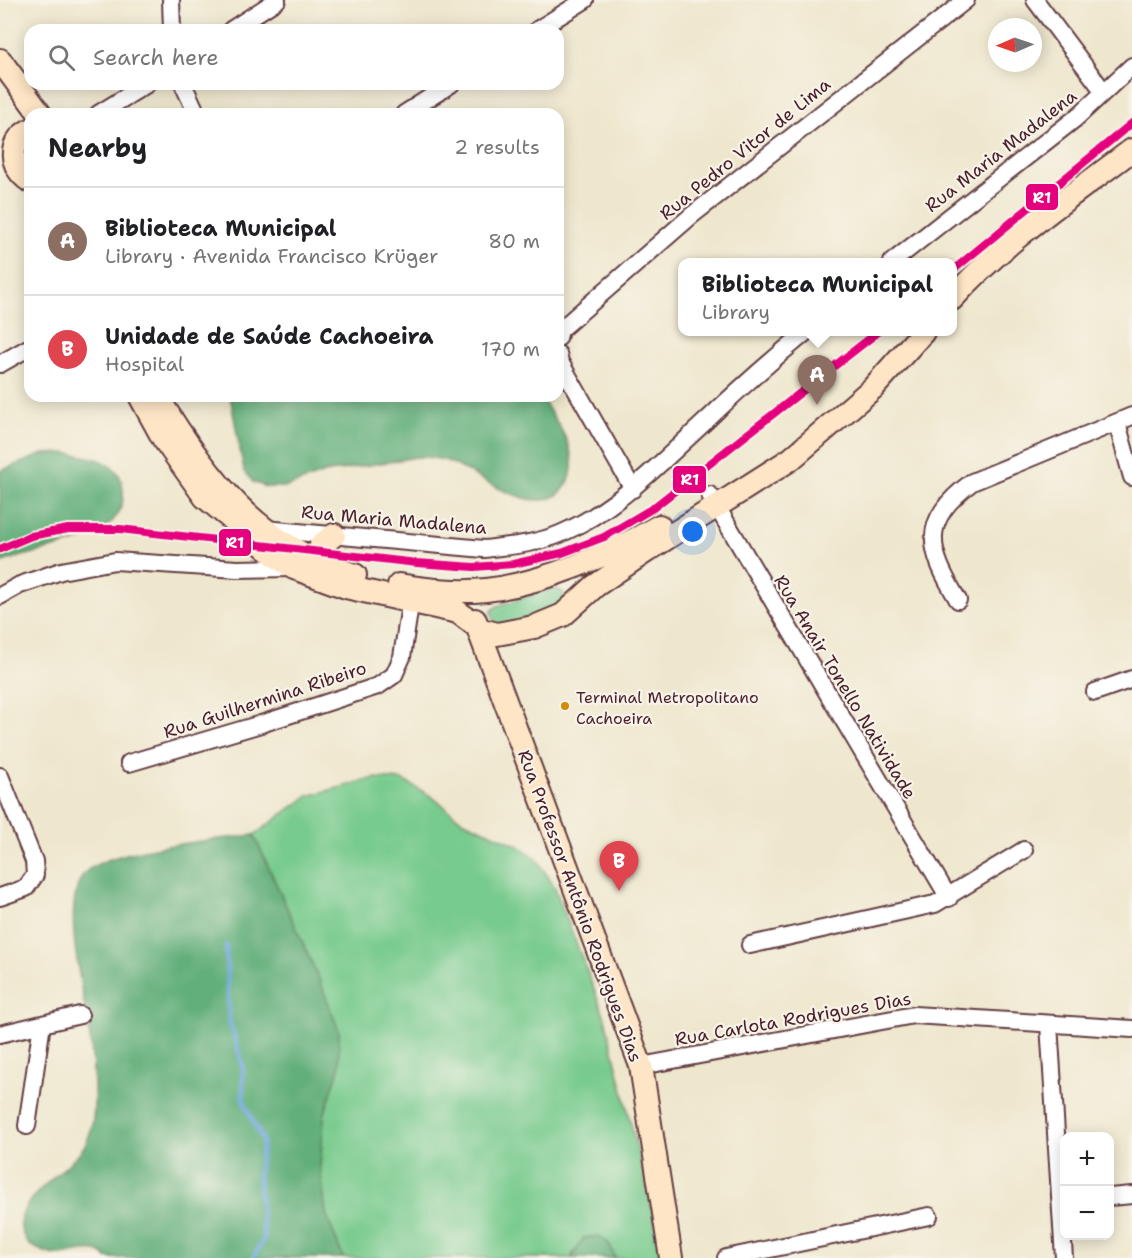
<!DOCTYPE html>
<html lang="en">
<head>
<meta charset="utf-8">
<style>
  body { margin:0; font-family:"Shantell Sans",sans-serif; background:#f6f6f6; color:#202124 }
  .controls { position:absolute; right:18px; bottom:18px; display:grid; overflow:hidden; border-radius:12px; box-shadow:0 3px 15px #0003 }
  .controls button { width:54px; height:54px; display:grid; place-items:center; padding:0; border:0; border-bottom:2px solid #e0e0e0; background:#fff; color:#202124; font:30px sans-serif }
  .compass { position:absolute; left:988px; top:18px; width:54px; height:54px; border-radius:50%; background:#fff; box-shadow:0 3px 15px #0003; rotate:268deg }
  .you { position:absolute; left:693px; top:532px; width:21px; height:21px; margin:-15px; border:4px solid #fff; border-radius:50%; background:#1a73e8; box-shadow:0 0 0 9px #1a73e833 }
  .badge { display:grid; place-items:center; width:39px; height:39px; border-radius:50%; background:#2563eb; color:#fff; font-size:20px; font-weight:700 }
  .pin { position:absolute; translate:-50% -50px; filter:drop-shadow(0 2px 3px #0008) }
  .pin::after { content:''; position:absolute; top:32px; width:21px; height:18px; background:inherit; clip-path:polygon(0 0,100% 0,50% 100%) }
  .popup { position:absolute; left:678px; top:258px; width:279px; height:78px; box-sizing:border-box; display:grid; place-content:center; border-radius:12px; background:#fff; filter:drop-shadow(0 2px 4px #0005); font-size:20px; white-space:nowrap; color:#757577 }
  .popup b { font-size:22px; color:#202124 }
  .popup::after { content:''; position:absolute; left:50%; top:100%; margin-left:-12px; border:12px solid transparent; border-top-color:#fff }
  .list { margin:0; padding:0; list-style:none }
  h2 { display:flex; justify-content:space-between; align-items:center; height:78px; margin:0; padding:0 24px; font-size:26px }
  h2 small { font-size:20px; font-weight:400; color:#757577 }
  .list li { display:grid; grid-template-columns:39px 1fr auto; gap:18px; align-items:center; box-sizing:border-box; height:108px; padding:0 24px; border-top:2px solid #e0e0e0 }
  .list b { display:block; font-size:22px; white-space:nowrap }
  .list p { margin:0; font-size:20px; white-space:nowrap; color:#757577 }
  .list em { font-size:20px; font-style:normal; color:#757577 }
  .icon { flex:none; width:33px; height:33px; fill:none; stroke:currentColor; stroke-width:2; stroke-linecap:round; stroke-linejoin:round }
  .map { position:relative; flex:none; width:1132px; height:1258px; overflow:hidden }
  .search { position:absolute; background:#fff; box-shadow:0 3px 15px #0003; left:24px; top:24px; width:540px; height:66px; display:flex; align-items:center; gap:15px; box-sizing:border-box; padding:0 21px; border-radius:18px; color:#757577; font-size:22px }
  .panel { position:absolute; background:#fff; box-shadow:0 3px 15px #0003; left:24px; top:108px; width:540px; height:294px; border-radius:18px }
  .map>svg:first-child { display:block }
  .green { fill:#78cb8e; stroke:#61755c; stroke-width:1.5 }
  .forest { fill:#62af79; stroke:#566752; stroke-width:1.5 }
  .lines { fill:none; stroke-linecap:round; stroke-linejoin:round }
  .stream { stroke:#71a7df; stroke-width:4.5 }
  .minor-casing { stroke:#633d43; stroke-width:20 }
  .secondary-casing { stroke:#633d43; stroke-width:26 }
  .minor { stroke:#fff; stroke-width:16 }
  .secondary { stroke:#fde5c5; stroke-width:22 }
  .rail-1-casing { stroke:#f7f3e8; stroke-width:12 }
  .rail-1 { stroke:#e5007d; stroke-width:8 }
  .bus-dot { fill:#d48b09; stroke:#f7f3e8; stroke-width:2 }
  .labels { text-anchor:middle; stroke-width:4.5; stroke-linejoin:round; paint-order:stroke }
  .bus-label { font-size:16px; fill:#4a1f2b; stroke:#f7f3e8; text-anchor:start }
  .street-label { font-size:18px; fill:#4a1f2b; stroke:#f7f3e8 }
  .line-badge { stroke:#f7f3e8; stroke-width:2 }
  .badge-label { font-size:16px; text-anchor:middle; font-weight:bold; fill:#fff }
</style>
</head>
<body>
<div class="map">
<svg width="1132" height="1258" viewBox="0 0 1132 1258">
  <rect width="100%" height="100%" fill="#f7f3e8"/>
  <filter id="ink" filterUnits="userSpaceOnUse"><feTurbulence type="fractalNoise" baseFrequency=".0167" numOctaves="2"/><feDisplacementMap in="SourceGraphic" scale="12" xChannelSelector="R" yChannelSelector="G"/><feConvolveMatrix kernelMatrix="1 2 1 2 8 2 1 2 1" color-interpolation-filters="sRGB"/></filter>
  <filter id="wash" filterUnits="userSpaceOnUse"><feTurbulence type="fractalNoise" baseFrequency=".008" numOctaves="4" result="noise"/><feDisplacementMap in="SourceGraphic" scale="24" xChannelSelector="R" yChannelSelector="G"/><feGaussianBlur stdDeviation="1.35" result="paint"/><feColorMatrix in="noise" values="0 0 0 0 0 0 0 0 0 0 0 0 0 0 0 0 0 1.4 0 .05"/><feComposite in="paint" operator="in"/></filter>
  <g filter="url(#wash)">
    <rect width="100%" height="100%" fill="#efe7cd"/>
    <path class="green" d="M554,588l10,5 -2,12 -59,22 -9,-3 -3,-12 6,-6z
      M375,778l27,2 29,16 29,23 59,27 17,12 19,30 50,130 59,240h-49l-5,-13 -37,8 -1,5h-229l-17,-44 -6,-48 4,-50 15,-48 -20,-89 -65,-144 54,-39z"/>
    <path class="forest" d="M230,396h310c15,24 44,59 27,88 -24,41 -87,-8 -115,-21 -11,-5 -23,-6 -36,-6l-92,16 -37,14h-21l-13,-5 -9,-11z
      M64,453c21,3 52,5 58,30 13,62 -82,63 -122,80v-92l43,-17z
      M254,835l65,144 20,52v37l-15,48 -4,50 6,48 17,44h-236c-10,-15 -36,-3 -51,-3 -9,-1 -19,-7 -27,-10 -3,-5 -8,-12 -8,-17 -4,-31 46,-56 62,-80 8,-11 10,-26 11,-39 1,-21 -1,-44 -3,-64 -5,-43 -30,-129 -10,-167 15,-30 138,-38 173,-43z
      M600,1236l10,9 5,13h-43l11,-20z"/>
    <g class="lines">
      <path class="stream" d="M226,945l3,75 14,45v35l20,41 -5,35 6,63 -11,19"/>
    </g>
  </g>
  <g filter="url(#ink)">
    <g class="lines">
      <defs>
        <path id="minor" d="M171,0l1,30
          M1035,0l69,92
          M231,30l46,-30
          M537,30l48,-30
          M183,84l14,30
          M98,114l49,-30
          M404,114l47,-30
          M892,262l184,-144 56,-52
          M558,338l2,-8 131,-114 275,-216
          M558,354l2,8 73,127
          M0,364l30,-17
          M1117,423l15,54
          M710,495l239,403
          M265,529l219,20c25,-3 52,-5 76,-15 58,-25 101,-72 147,-114 32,-31 65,-60 99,-88
          M0,596l20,-11 41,-14 54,-10 122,8 57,-1
          M958,600c-30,-51 -39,-78 14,-118l160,-66
          M1095,692l37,-13
          M129,763l132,-39 117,-38 16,-11 8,-18 10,-65
          M0,776l34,85 1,14 -9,13 -26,9
          M750,945l185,-41 89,-54
          M1049,1024l15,234
          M0,1034l80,-19
          M641,1066l273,-51 218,14
          M27,1126l15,-102
          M1110,1197l22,-2
          M726,1258l203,-42"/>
        <path id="secondary" d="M0,60l40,54
          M30,130c-23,12 -20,38 0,51
          M952,299c52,-58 118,-102 180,-149
          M140,396l23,42 42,59 71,59 18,12 52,19 112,25 24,18 15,4 37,-7 29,-12 32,-29 50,-34 146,-93 82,-71 50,-56
          M157,396c48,80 103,153 198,179
          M321,561v-16l13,-10
          M399,585c29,5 58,8 87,5 55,-6 126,-36 173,-64
          M475,620l166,446 30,192"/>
      </defs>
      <use href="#minor" class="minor-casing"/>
      <use href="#secondary" class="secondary-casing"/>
      <use href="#minor" class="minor"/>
      <use href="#secondary" class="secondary"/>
      <defs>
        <path id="rail-1" d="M952,271l180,-148
          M0,549l31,-13 37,-7h52l297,34 57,4 39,-3 49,-11 42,-16 49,-29 225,-176"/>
      </defs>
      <use href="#rail-1" class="rail-1-casing"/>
      <use href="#rail-1" class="rail-1"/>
    </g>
  </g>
  <circle class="bus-dot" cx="565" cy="706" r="5"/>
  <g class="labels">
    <g class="bus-label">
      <text x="576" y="703">Terminal Metropolitano<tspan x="576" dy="21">Cachoeira</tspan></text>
    </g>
    <g class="street-label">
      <text transform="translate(745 149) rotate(-39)" y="6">Rua Pedro Vitor de Lima</text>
      <text transform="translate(1001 151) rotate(-38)" y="6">Rua Maria Madalena</text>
      <text transform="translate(394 520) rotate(5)" y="6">Rua Maria Madalena</text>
      <text transform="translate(845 687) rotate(59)" y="6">Rua Anair Tonello Natividade</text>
      <text transform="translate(265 700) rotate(-18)" y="6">Rua Guilhermina Ribeiro</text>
      <text transform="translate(580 906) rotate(70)" y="6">Rua Professor Antônio Rodrigues Dias</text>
      <text transform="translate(793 1019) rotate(-10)" y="6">Rua Carlota Rodrigues Dias</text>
    </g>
  </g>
  <g class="line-badge">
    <rect x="1025" y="183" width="34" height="28" rx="6" fill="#e5007d"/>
    <rect x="672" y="465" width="35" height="29" rx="6" fill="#e5007d"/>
    <rect x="218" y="528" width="34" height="29" rx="6" fill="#e5007d"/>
  </g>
  <g class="badge-label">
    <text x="1042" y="203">R1</text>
    <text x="690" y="485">R1</text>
    <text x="235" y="548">R1</text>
  </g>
</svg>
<div class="controls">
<button>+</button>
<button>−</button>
</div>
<svg class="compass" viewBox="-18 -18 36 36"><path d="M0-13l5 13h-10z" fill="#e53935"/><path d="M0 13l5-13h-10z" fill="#757577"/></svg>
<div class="you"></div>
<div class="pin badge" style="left:817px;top:405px;background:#8d6e63">A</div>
<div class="popup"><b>Biblioteca Municipal</b>Library</div>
<div class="pin badge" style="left:619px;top:891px;background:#e0444e">B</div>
<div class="search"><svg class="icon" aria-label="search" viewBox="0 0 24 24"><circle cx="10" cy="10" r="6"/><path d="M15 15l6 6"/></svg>Search here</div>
<section class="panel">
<h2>Nearby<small>2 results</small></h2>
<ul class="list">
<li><span class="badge" style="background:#8d6e63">A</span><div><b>Biblioteca Municipal</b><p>Library · Avenida Francisco Krüger</p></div><em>80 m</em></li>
<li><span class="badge" style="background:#e0444e">B</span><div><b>Unidade de Saúde Cachoeira</b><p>Hospital</p></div><em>170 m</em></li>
</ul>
</section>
</div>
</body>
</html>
